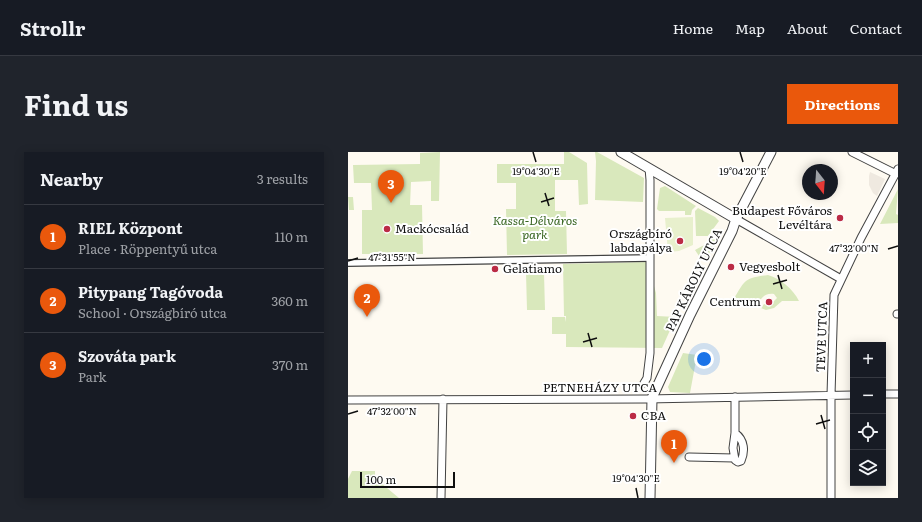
<!DOCTYPE html>
<html lang="en">
<head>
<meta charset="utf-8">
<style>
  body { margin:0; font-family:Literata,serif; background:#20242c; color:#f1f3f6 }
  .controls { position:absolute; right:12px; bottom:12px; display:grid; overflow:hidden; border-radius:0px; box-shadow:0 2px 10px #0003 }
  .controls button { width:36px; height:36px; display:grid; place-items:center; padding:0; border:0; border-bottom:1px solid #363941; background:#171b24; color:#f1f3f6; font:20px sans-serif }
  .compass { position:absolute; left:454px; top:12px; width:36px; height:36px; border-radius:50%; background:#171b24; box-shadow:0 2px 10px #0003; rotate:163deg }
  .scale { position:absolute; left:12px; bottom:10px; width:95px; box-sizing:border-box; padding-left:4px; border:2px solid #0f0f0f; border-top:0; font-size:11px; line-height:14px; white-space:nowrap; color:#0f0f0f; -webkit-text-stroke:3px #fff; paint-order:stroke }
  .you { position:absolute; left:356px; top:207px; width:14px; height:14px; margin:-10px; border:3px solid #fff; border-radius:50%; background:#1a73e8; box-shadow:0 0 0 6px #1a73e833 }
  .badge { display:grid; place-items:center; width:26px; height:26px; border-radius:50%; background:#ea580c; color:#fff; font-size:13px; font-weight:700 }
  .pin { position:absolute; translate:-50% -33px; filter:drop-shadow(0 1px 2px #0008) }
  .pin::after { content:''; position:absolute; top:21px; width:14px; height:12px; background:inherit; clip-path:polygon(0 0,100% 0,50% 100%) }
  .list { margin:0; padding:0; list-style:none }
  h2 { display:flex; justify-content:space-between; align-items:center; height:52px; margin:0; padding:0 16px; font-size:17px }
  h2 small { font-size:13px; font-weight:400; color:#9ea1a6 }
  .list li { display:grid; grid-template-columns:26px 1fr auto; gap:12px; align-items:center; box-sizing:border-box; height:64px; padding:0 16px; border-top:1px solid #363941 }
  .list b { display:block; font-size:15px; white-space:nowrap }
  .list p { margin:0; font-size:13px; white-space:nowrap; color:#9ea1a6 }
  .list em { font-size:13px; font-style:normal; color:#9ea1a6 }
  .icon { flex:none; width:22px; height:22px; fill:none; stroke:currentColor; stroke-width:2; stroke-linecap:round; stroke-linejoin:round }
  .map { position:relative; flex:none; width:550px; height:346px; overflow:hidden; border-radius:0px }
  header { display:flex; align-items:center; gap:24px; box-sizing:border-box; height:56px; padding:0 20px; background:#171b24; border-bottom:1px solid #363941 }
  header strong { font-size:19px }
  nav { display:flex; gap:22px; margin-inline-start:auto; font-size:14px }
  .intro { display:flex; align-items:center; justify-content:space-between; box-sizing:border-box; height:96px; padding:0 24px }
  h1 { margin:0; font-size:28px }
  .button { padding:10px 18px; border-radius:0px; background:#ea580c; color:#fff; font-size:14px; font-weight:700 }
  main { display:flex; gap:24px; padding:0 24px }
  aside { flex:1; background:#171b24; border-radius:0px; box-shadow:0 2px 10px #0003 }
  .map>svg:first-child { display:block }
  .green { fill:#d9e8bc }
  .pitch { fill:#e8f0cd }
  .plaza { fill:#efe9e0 }
  .lines { fill:none; stroke-linecap:round; stroke-linejoin:round }
  .pedestrian-casing { stroke:#424242; stroke-width:8 }
  .minor-casing { stroke:#424242; stroke-width:9 }
  .tertiary-casing { stroke:#424242; stroke-width:11 }
  .pedestrian { stroke:#fff; stroke-width:5.5 }
  .minor { stroke:#fff; stroke-width:7 }
  .tertiary { stroke:#fff; stroke-width:9 }
  .ticks { fill:none; stroke:#0f0f0f; stroke-width:1.5 }
  .poi-dot { fill:#bb2b45; stroke:#fff; stroke-width:1.5 }
  .labels { text-anchor:middle; stroke-width:4; stroke-linejoin:round; paint-order:stroke }
  .poi-label { font-size:12px; fill:#0f0f0f; stroke:#fff; text-anchor:start }
  .park-label { font-size:12px; font-style:italic; fill:#386521; stroke:#fff }
  .street-label { font-size:12px; fill:#0f0f0f; stroke:#fff }
  .ticks-label { font-size:10px; text-anchor:middle; fill:#0f0f0f; stroke:#fff; stroke-width:4; stroke-linejoin:round; paint-order:stroke }
</style>
</head>
<body>
<header>
<strong>Strollr</strong>
<nav><a>Home</a><a>Map</a><a>About</a><a>Contact</a></nav>
</header>
<div class="intro"><h1>Find us</h1><a class="button">Directions</a></div>
<main>
<aside>
<h2>Nearby<small>3 results</small></h2>
<ul class="list">
<li><span class="badge">1</span><div><b>RIEL Központ</b><p>Place · Röppentyű utca</p></div><em>110 m</em></li>
<li><span class="badge">2</span><div><b>Pitypang Tagóvoda</b><p>School · Országbíró utca</p></div><em>360 m</em></li>
<li><span class="badge">3</span><div><b>Szováta park</b><p>Park</p></div><em>370 m</em></li>
</ul>
</aside>
<div class="map">
<svg width="550" height="346" viewBox="0 0 550 346">
  <rect width="100%" height="100%" fill="#fefaf1"/>
  <path class="green" d="M92,0l-1,49h-8v-20l-20,1 -1,23h12l1,49h-61v-44h10l-1,-27h-17l-1,-18 67,-1v-11z
    M216,0h5l18,11 1,41 -9,1 -1,-25h-23v31h11l1,43 -60,1 -1,-46h10v-26h-19v-19h67z
    M247,0h2l47,26 -1,24 -48,-2 1,-39z
    M317,34l31,20 -4,4 -1,5h-6v-4h-26l-2,-2 3,-21z
    M550,37l-2,25 2,1v8l-18,1z
    M0,45h5l1,13h-5z
    M350,56l17,9 4,4 -11,15h-12l-1,-25z
    M365,86l7,1 -13,19 -8,-2 -4,-6 11,-6z
    M299,110l9,31 1,23 19,1 -14,31 -96,-1v-13h-14v-17h13l1,5v-6h-2l-1,-52z
    M178,121h18l1,37h-18z
    M420,123c13,4 25,14 31,26h-17l-8,7 -8,2 -5,-2 3,-4 3,1 4,-1 6,-6 -3,-4c-8,-1 -12,3 -16,9l-25,-3c12,-19 10,-22 35,-25z
    M335,201l14,2 -7,38 -20,-1 -2,-5z
    M4,319h23v7l24,20h-51v-19z"/>
  <path class="pitch" d="M345,65v28l-14,6 -11,1 -3,-34z"/>
  <path class="plaza" d="M522,20l15,7 -8,17 -4,-3 -4,-8v-9z"/>
  <g class="lines">
    <defs>
      <path id="pedestrian" d="M0,111l302,-5"/>
      <path id="minor" d="M504,0l44,22
        M388,67l105,60
        M549,162h1
        M296,231l3,-5 3,-25v-173l-1,-12
        M535,242h15
        M387,245v36l-2,15 2,12 3,2 3,-1c4,-9 4,-21 -6,-28
        M0,248l299,-1 206,-4
        M341,305l45,1
        M93,346l2,-99
        M483,346v-103l3,-100 27,-57 37,-69"/>
      <path id="tertiary" d="M273,0l115,67
        M302,346l2,-100 38,-83 42,-84 4,-12 35,-67"/>
    </defs>
    <use href="#pedestrian" class="pedestrian-casing"/>
    <use href="#minor" class="minor-casing"/>
    <use href="#tertiary" class="tertiary-casing"/>
    <use href="#pedestrian" class="pedestrian"/>
    <use href="#minor" class="minor"/>
    <use href="#tertiary" class="tertiary"/>
  </g>
  <path class="ticks" d="M185,0l3,10M392,0l3,10M197,41l4,13M193,50l13,-4M540,97l10,-3M0,109l10,-3M430,123l4,14M425,132l14,-4M240,181l4,14M235,190l14,-4M0,262l10,-3M473,263l4,14M468,272l14,-4M288,336l2,10"/>
  <g class="poi-dot">
    <circle cx="492" cy="66" r="4"/>
    <circle cx="39" cy="77" r="4"/>
    <circle cx="332" cy="89" r="4"/>
    <circle cx="383" cy="115" r="4"/>
    <circle cx="147" cy="117" r="4"/>
    <circle cx="421" cy="150" r="4"/>
    <circle cx="285" cy="264" r="4"/>
  </g>
  <g class="labels">
    <g class="poi-label">
      <text x="484" y="63" text-anchor="end">Budapest Főváros<tspan x="484" dy="14">Levéltára</tspan></text>
      <text x="47" y="81">Mackócsalád</text>
      <text x="324" y="86" text-anchor="end">Országbíró<tspan x="324" dy="14">labdapálya</tspan></text>
      <text x="391" y="119">Vegyesbolt</text>
      <text x="155" y="121">Gelatiamo</text>
      <text x="413" y="154" text-anchor="end">Centrum</text>
      <text x="293" y="268">CBA</text>
    </g>
    <g class="park-label">
      <text x="187" y="73">Kassa-Délváros<tspan x="187" dy="14">park</tspan></text>
    </g>
    <g class="street-label">
      <text transform="translate(346 128) rotate(-64)" y="4">PAP KÁROLY UTCA</text>
      <text transform="translate(474 185) rotate(-88)" y="4">TEVE UTCA</text>
      <text x="252" y="240">PETNEHÁZY UTCA</text>
    </g>
  </g>
  <g class="ticks-label">
    <text x="188" y="23">19°04'30"E</text>
    <text x="395" y="23">19°04'20"E</text>
    <text x="506" y="100">47°32'00"N</text>
    <text x="44" y="109">47°31'55"N</text>
    <text x="44" y="263">47°32'00"N</text>
    <text x="288" y="330">19°04'30"E</text>
  </g>
</svg>
<div class="controls">
<button>+</button>
<button>−</button>
<button><svg class="icon" aria-label="locate" viewBox="0 0 24 24"><circle cx="12" cy="12" r="6"/><path d="M12 2v4M12 18v4M2 12h4M18 12h4"/></svg></button>
<button><svg class="icon" aria-label="layers" viewBox="0 0 24 24"><path d="M12 4l9 5-9 5-9-5zM3 14l9 5 9-5"/></svg></button>
</div>
<svg class="compass" viewBox="-18 -18 36 36"><path d="M0-13l5 13h-10z" fill="#e53935"/><path d="M0 13l5-13h-10z" fill="#9ea1a6"/></svg>
<div class="scale">100 m</div>
<div class="you"></div>
<div class="pin badge" style="left:326px;top:311px">1</div>
<div class="pin badge" style="left:19px;top:165px">2</div>
<div class="pin badge" style="left:43px;top:51px">3</div>
</div>
</main>
</body>
</html>
